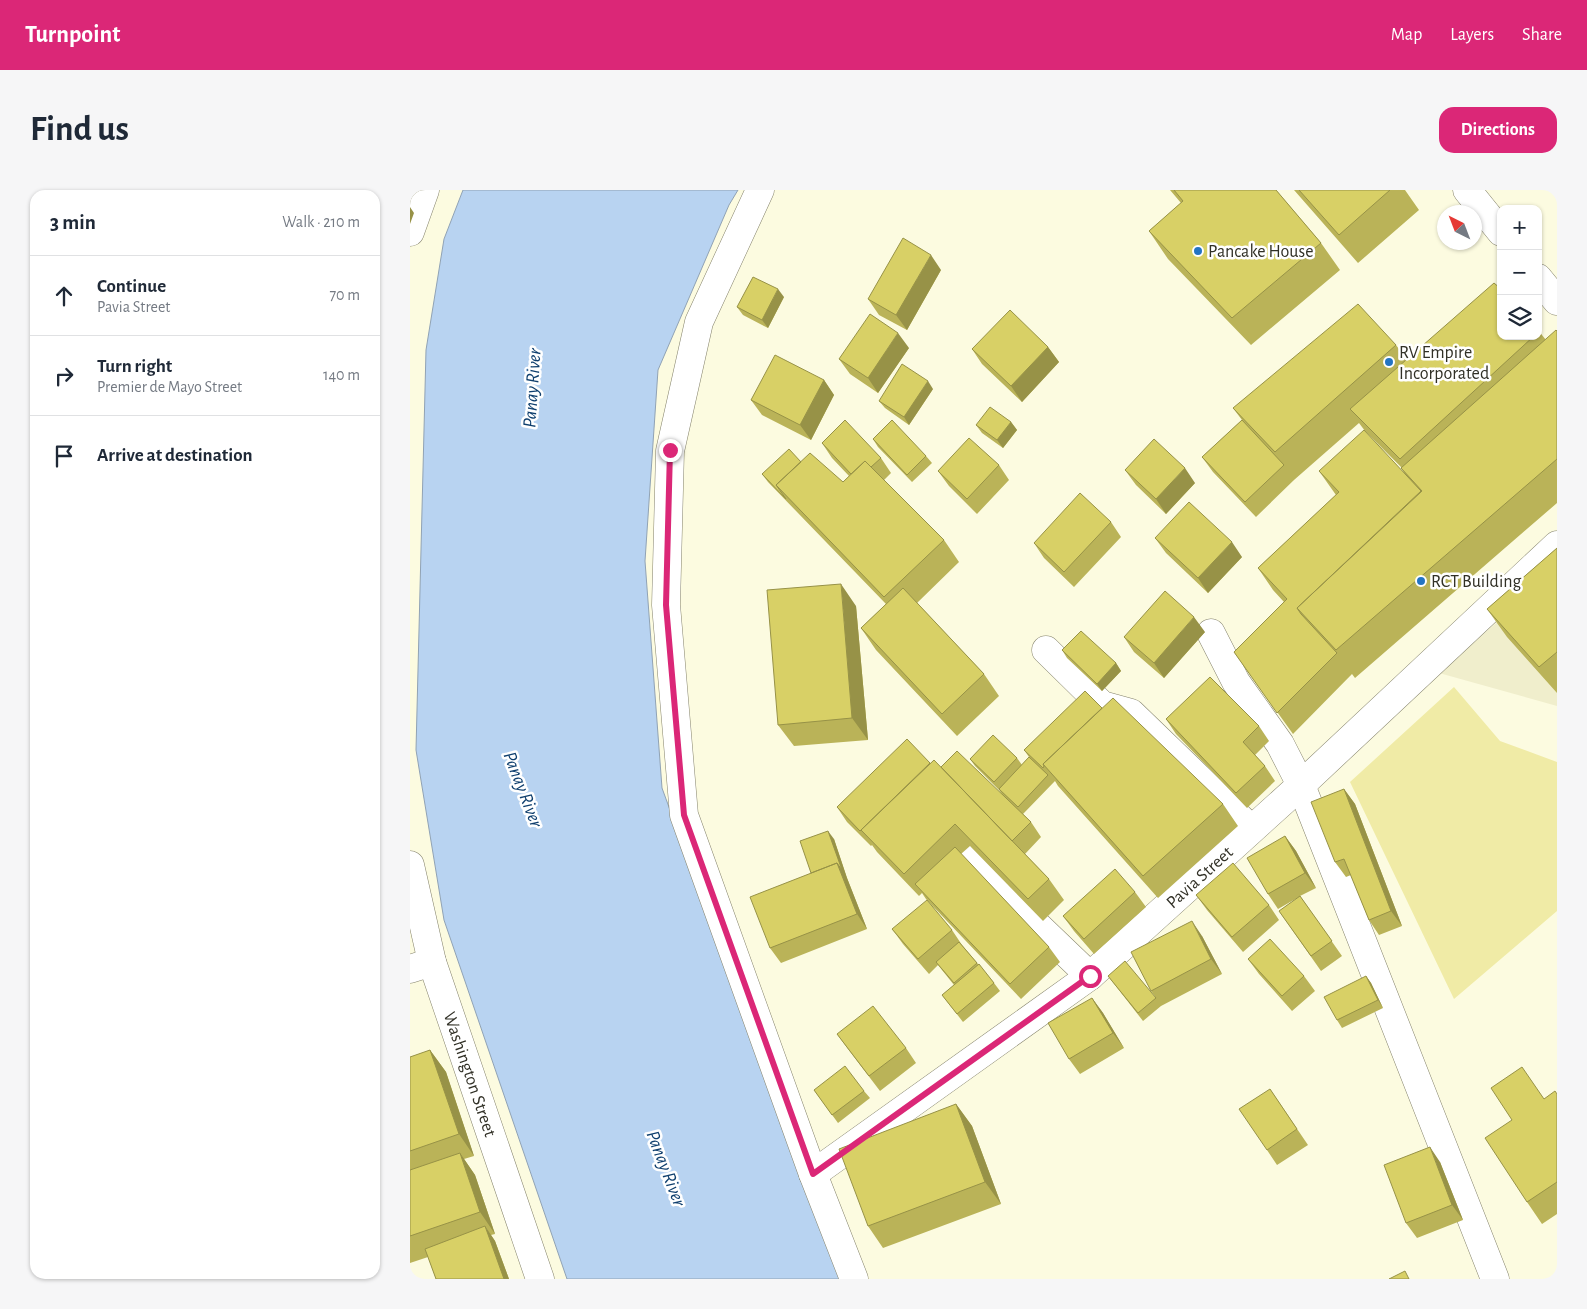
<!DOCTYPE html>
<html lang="en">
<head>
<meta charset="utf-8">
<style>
  body { margin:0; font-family:"Alegreya Sans",sans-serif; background:#f6f6f7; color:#1f2937 }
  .controls { position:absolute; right:15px; top:15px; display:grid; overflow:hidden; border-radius:10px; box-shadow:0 1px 4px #0004 }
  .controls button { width:45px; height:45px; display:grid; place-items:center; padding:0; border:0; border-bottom:1px solid #e0e1e3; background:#fff; color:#1f2937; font:25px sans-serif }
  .compass { position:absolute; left:1027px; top:15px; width:45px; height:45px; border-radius:50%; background:#fff; box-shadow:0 1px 4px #0004; rotate:318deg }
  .stop { position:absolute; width:15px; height:15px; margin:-11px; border:4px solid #db2777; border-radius:50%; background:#fff }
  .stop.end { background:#db2777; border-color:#fff; box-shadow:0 1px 5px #0008 }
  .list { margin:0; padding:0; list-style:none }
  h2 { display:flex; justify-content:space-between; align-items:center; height:65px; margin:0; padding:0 20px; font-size:21px }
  h2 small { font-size:16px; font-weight:400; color:#747a83 }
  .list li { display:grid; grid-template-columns:32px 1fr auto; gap:15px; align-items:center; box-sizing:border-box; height:80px; padding:0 20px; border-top:1px solid #e0e1e3 }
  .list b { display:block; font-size:19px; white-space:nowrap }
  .list p { margin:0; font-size:16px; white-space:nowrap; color:#747a83 }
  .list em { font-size:16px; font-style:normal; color:#747a83 }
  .icon { flex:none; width:28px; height:28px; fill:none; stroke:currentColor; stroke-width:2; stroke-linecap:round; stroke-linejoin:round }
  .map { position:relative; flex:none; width:1147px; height:1089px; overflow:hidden; border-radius:15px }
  header { display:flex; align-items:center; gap:30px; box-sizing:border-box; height:70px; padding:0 25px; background:#db2777; color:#fff }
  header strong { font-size:24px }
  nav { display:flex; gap:28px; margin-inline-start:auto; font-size:18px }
  .intro { display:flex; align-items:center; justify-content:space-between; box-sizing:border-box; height:120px; padding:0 30px }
  h1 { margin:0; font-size:35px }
  .button { padding:12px 22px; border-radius:15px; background:#db2777; color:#fff; font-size:18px; font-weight:700 }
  main { display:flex; gap:30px; padding:0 30px }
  aside { flex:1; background:#fff; border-radius:15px; box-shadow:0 1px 4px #0004 }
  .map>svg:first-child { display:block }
  .built { fill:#f0eecc }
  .green { fill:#f0eba6 }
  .water { fill:#b8d3f1; stroke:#90a2b4 }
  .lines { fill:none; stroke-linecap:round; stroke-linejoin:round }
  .street-casing { stroke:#85836c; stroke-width:29 }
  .secondary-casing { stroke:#85836c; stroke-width:29 }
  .highway-casing { stroke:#85836c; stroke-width:29 }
  .street { stroke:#fff; stroke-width:28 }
  .secondary { stroke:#fff; stroke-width:28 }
  .highway { stroke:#fff; stroke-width:28 }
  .wall { fill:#bab358 }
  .shaded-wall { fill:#979247 }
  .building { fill:#d8d066; stroke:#979247 }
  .route { stroke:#db2777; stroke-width:6 }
  .poi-dot { fill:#2374c3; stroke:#fff; stroke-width:2 }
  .labels { text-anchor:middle; stroke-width:5; stroke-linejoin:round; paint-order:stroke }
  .poi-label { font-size:18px; fill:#313026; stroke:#fff; text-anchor:start }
  .street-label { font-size:18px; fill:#313026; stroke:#fff }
  .water-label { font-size:19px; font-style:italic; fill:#0f3f6e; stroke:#fff }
</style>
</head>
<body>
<header>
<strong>Turnpoint</strong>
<nav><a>Map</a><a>Layers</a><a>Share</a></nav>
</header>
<div class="intro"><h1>Find us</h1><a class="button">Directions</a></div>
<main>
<aside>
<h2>3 min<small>Walk · 210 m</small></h2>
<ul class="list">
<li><svg class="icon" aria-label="ahead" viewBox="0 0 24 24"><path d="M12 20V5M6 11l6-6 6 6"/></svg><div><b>Continue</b><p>Pavia Street</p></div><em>70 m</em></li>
<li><svg class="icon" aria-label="right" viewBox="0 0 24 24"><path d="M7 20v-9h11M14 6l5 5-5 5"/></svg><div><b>Turn right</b><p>Premier de Mayo Street</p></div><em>140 m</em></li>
<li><svg class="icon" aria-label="arrive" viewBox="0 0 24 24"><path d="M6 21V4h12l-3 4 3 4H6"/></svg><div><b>Arrive at destination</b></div></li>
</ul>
</aside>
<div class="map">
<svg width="1147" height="1089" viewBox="0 0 1147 1089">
  <rect width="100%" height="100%" fill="#fcfbe0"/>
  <path class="built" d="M1147,380v136l-118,-33z"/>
  <path class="green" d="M1044,497l46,54 57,21v149l-103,88 -104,-217z"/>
  <path class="water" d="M53,0h275l-9,15 -71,165 -13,191 17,227 179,491h-274l-123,-359 -28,-170 10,-400 18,-111z"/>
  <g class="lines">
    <defs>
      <g id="street">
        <path d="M0,42l15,-42"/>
        <path d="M801,443l25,49 44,62 21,41 194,494"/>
        <path d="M636,460l56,55 29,8 120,116"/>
        <path d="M558,669l122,117"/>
        <path id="s1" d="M0,675l22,97 108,317"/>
        <path d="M0,779l22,-7"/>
      </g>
      <g id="secondary">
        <path d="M350,0l-61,132 -29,129 -4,154 18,210 129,359 41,105"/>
        <path id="s2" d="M403,984l277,-198 211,-191 256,-240"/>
      </g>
      <path id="highway" d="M1057,0l34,42
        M1128,88l19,23"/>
    </defs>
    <use href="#street" class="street-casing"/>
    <use href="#secondary" class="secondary-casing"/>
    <use href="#highway" class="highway-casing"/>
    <use href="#street" class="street"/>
    <use href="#secondary" class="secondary"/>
    <use href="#highway" class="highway"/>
  </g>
  <path class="wall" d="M760,0h106l45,53 19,27 -89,75 -83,-86 -19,-28 32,-28z
    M884,0h111l14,20 -61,53z
    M531,80l-34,60 -28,-15 -11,-16z
    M374,107l-16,31 -25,-13 -6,-8z
    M1128,140l8,10 11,-9v172l-202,175 -3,-4 -59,60 -59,-82 50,-50 -11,-12 -15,-22 78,-73 -17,-24 86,3 -4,-6h1l-37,-37 -6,-8 -65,57 -38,37 -43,-45 -11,-15 40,-37 -9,-12 163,-63 11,15 94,-24h37z
    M638,157l11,15 -37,40 -40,-38 -10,-15z
    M499,158l-31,45 -28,-19 -11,-15z
    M414,190l10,15 -23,45 -49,-25 -11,-15z
    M523,199l-24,36 -24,-17 -6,-7z
    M601,232l6,8 -14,18 -21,-15 -6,-8z
    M463,249l53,17 6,7 -20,19 -34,-35z
    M412,253l59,15 10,15 -7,7 60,60 15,22 -42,41 67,71 15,22 -42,40 -81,-86 -15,-22 25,-24 -118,-122 -6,-8 39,-12 42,20 6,-6 -17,-18z
    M589,275l10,15 -32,34 -28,-28 -11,-15z
    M715,280l70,13 -29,31 -30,-29z
    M701,332l10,15 -47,50 -30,-29 -10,-15z
    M745,348l87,19 -34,36 -42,-40z
    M1147,358v145l-50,-56 -20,-28z
    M446,416l12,134 -74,6 -16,-21z
    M795,442l-41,46 -30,-26 -10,-15z
    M652,460l54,13 5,8 -19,20 -35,-33z
    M692,518l121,96 15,22 -80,72 -100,-112 -3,-5 -32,33 8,8 10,15 -16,17 24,25 15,21 -21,21 -73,-75 -9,8 88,93 11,15 -39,37 -95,-100 -4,-6 -3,3 -42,-44 -5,-7 -1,1 -24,-24 -10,-15 93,-44 72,31 -3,-4 -24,-24 -5,-7 47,-1 5,7 7,-8 -5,-7z
    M756,529l93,7 10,15 -14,14 10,11 10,15 -28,27 -71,-74z
    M934,599l11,15 47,122 -23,9 -10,-15 -18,-45 -5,2 -11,-15z
    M875,646l11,15 20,37 -16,8 42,60 -21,15 -42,-60 20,-14 -21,12 -10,-15z
    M424,649l13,39 20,51 -86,34 -11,-15 41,-75z
    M725,702l11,15 -52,47 -20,-23 -11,-15z
    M786,705l73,10 10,15 -36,32 -36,-42z
    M482,739l60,1 10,15 32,38 6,8 -37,31 -21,-27 12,-10 -16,-20 -9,9 -26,-30z
    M792,746l20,38 -61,32 -18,15 -35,-45 48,22 -5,-7z
    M838,769l56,17 11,15 -23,20 -33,-37z
    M956,786l5,7 12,25 -41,20 -5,-8z
    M682,808l11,15 21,35 -44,26 -11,-15z
    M427,844l69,14 10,15 -36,28 -32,-42z
    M20,860l16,22 28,84 -10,3 11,16 20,59 -4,1 4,6 14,38h-73l-8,-22 -18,6v-205z
    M860,899l38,56 -31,20 -10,-15z
    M404,900l50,1 6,7 -32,25z
    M1147,904v120l-15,10 -15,-22 17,-103z
    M546,914l16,22 29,78 -118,44 -15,-22z
    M1030,972l23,58 -46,18 -11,-15z"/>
  <path class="shaded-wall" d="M0,17l4,6 -4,11z
    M521,65l10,15 -34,60 -11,-15z
    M368,99l6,8 -16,31 -6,-8z
    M488,143l11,15 -31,45 -10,-15z
    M638,157l11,15 -37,40 -11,-16z
    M414,190l10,15 -23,45 -11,-15z
    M518,191l5,8 -24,36 -5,-8z
    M601,232l6,8 -14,18 -6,-8z
    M775,278l10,15 -29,31 -10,-15z
    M822,352l10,15 -34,36 -10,-15z
    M431,394l15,22 12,134 -16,-22z
    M784,427l11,15 -41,46 -10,-15z
    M706,473l5,8 -19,20 -5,-7z
    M934,599l11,15 47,122 -11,-15z
    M418,641l6,8 13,39 20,51 -10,-15 -20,-51z
    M875,646l11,15 20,37 -11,-15z
    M782,731l10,15 20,38 -11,-15z
    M956,786l5,7 12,25 -5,-8z
    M682,808l11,15 21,35 -11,-15z
    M20,860l16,22 28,84 -15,-22z
    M546,914l16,22 29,78 -16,-22z
    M1020,957l10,15 23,58 -11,-15z
    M50,963l15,22 20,59 -15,-22z
    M75,1036l10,15 14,38h-5z"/>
  <path class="building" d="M764,0h102l45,53 -89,75 -83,-87 34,-30z
    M889,0h91l-51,45z
    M493,48l28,17 -35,60 -28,-16z
    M343,87l25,12 -16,31 -25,-13z
    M1084,93l7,6v47h33l-134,123 -50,-50z
    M948,114l38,41 -121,107 -42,-44z
    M600,120l38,37 -37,39 -39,-37z
    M460,124l28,19 -30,45 -29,-19z
    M1146,140l1,1v128l-221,191 -39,-42 125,-117 -21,-23z
    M365,165l49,25 -24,45 -49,-25z
    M492,174l26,17 -24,36 -25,-16z
    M580,217l21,15 -14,18 -21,-15z
    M435,230l36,38 -10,9 -6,-6 -14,13 -29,-31z
    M482,230l34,36 -19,19 -34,-36z
    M832,230l42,45 -39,37 -43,-45z
    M954,240l57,61 -124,117 4,6 36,39 -60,60 -43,-61 53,-53 -29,-31 81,-76 -20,-21z
    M559,248l30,27 -32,34 -29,-28z
    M744,249l31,29 -29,31 -31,-29z
    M379,259l12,13 -25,23 10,14 -24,-25z
    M400,263l33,29 22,-21 79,79 -60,57 -108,-112z
    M670,303l31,29 -47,50 -30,-29z
    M779,312l43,40 -34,36 -43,-40z
    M1147,358v104l-18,15 -52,-58z
    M431,394l11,134 -74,7 -11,-135z
    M493,398l81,86 -42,40 -81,-86z
    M755,401l29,26 -40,46 -30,-26z
    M671,441l35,32 -19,21 -35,-34z
    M800,487l49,49 -16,16 22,24 -29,27 -70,-74z
    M675,501l17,17 -59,56 1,2 -1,2 -19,-18z
    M703,508l110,106 -80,72 -100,-112z
    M583,545l24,23 -23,24 -24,-23z
    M497,549l23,24 -70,68 -23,-24z
    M547,561l74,71 -19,19 -71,-74z
    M619,567l19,18 -30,32 -19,-18z
    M524,570l115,119 -21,20 -73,-75 -51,50 -43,-44z
    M934,599l47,122 -22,9 -25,-61 -9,3 -24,-60z
    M418,641l14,39 -5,-7 -26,10 -11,-32z
    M875,646l20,37 -37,21 -21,-36z
    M545,657l94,100 -39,37 -95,-100z
    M427,673l20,51 -87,34 -20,-51z
    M823,673l36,42 -37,32 -36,-42z
    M705,679l20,23 -51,47 -21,-23z
    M890,706l32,45 -21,15 -32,-45z
    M517,710l25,30 -34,29 -26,-30z
    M782,731l19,38 -60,32 -20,-39z
    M860,749l34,37 -22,20 -34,-37z
    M549,752l18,21 -23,20 -18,-21z
    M715,771l31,37 -18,15 -30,-37z
    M569,774l15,19 -37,31 -15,-19z
    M956,786l12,24 -41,20 -13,-23z
    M682,808l21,35 -44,26 -21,-36z
    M463,816l33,42 -37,28 -32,-42z
    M20,860l29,84 -49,17v-94z
    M435,876l19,25 -32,24 -18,-25z
    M1112,877l22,32 11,-8 2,3v88l-30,20 -42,-64 27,-18 -21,-32z
    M860,899l27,40 -30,21 -28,-41z
    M546,914l29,78 -117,44 -29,-77z
    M1020,957l22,58 -46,18 -22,-58z
    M50,963l20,59 -70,24v-66z
    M75,1036l19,53h-68l-11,-30z
    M995,1081l4,8h-20z"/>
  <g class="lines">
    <path class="route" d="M260,260l-4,155 18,210 129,359 277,-198"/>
  </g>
  <g class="poi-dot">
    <circle cx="788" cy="61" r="5"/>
    <circle cx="979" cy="172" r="5"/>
    <circle cx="1011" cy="391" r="5"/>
  </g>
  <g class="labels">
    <g class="poi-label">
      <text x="798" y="67">Pancake House</text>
      <text x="989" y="168">RV Empire<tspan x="989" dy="21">Incorporated</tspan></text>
      <text x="1021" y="397">RCT Building</text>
    </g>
    <g class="street-label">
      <text dy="6" stroke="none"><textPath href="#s2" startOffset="488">Pavia Street</textPath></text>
      <text dy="6" stroke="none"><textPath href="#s1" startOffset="218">Washington Street</textPath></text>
    </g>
    <g class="water-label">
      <text transform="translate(121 198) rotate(-86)" y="7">Panay River</text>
      <text transform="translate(114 599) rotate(69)" y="7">Panay River</text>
      <text transform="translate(257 978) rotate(69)" y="7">Panay River</text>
    </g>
  </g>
</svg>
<div class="controls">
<button>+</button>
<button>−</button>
<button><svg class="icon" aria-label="layers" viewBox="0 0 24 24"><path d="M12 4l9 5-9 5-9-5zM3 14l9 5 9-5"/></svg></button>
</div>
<svg class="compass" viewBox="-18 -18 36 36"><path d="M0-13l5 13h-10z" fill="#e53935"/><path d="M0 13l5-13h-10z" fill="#747a83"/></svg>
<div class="stop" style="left:680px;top:786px"></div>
<div class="stop end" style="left:260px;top:260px"></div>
</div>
</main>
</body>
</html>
